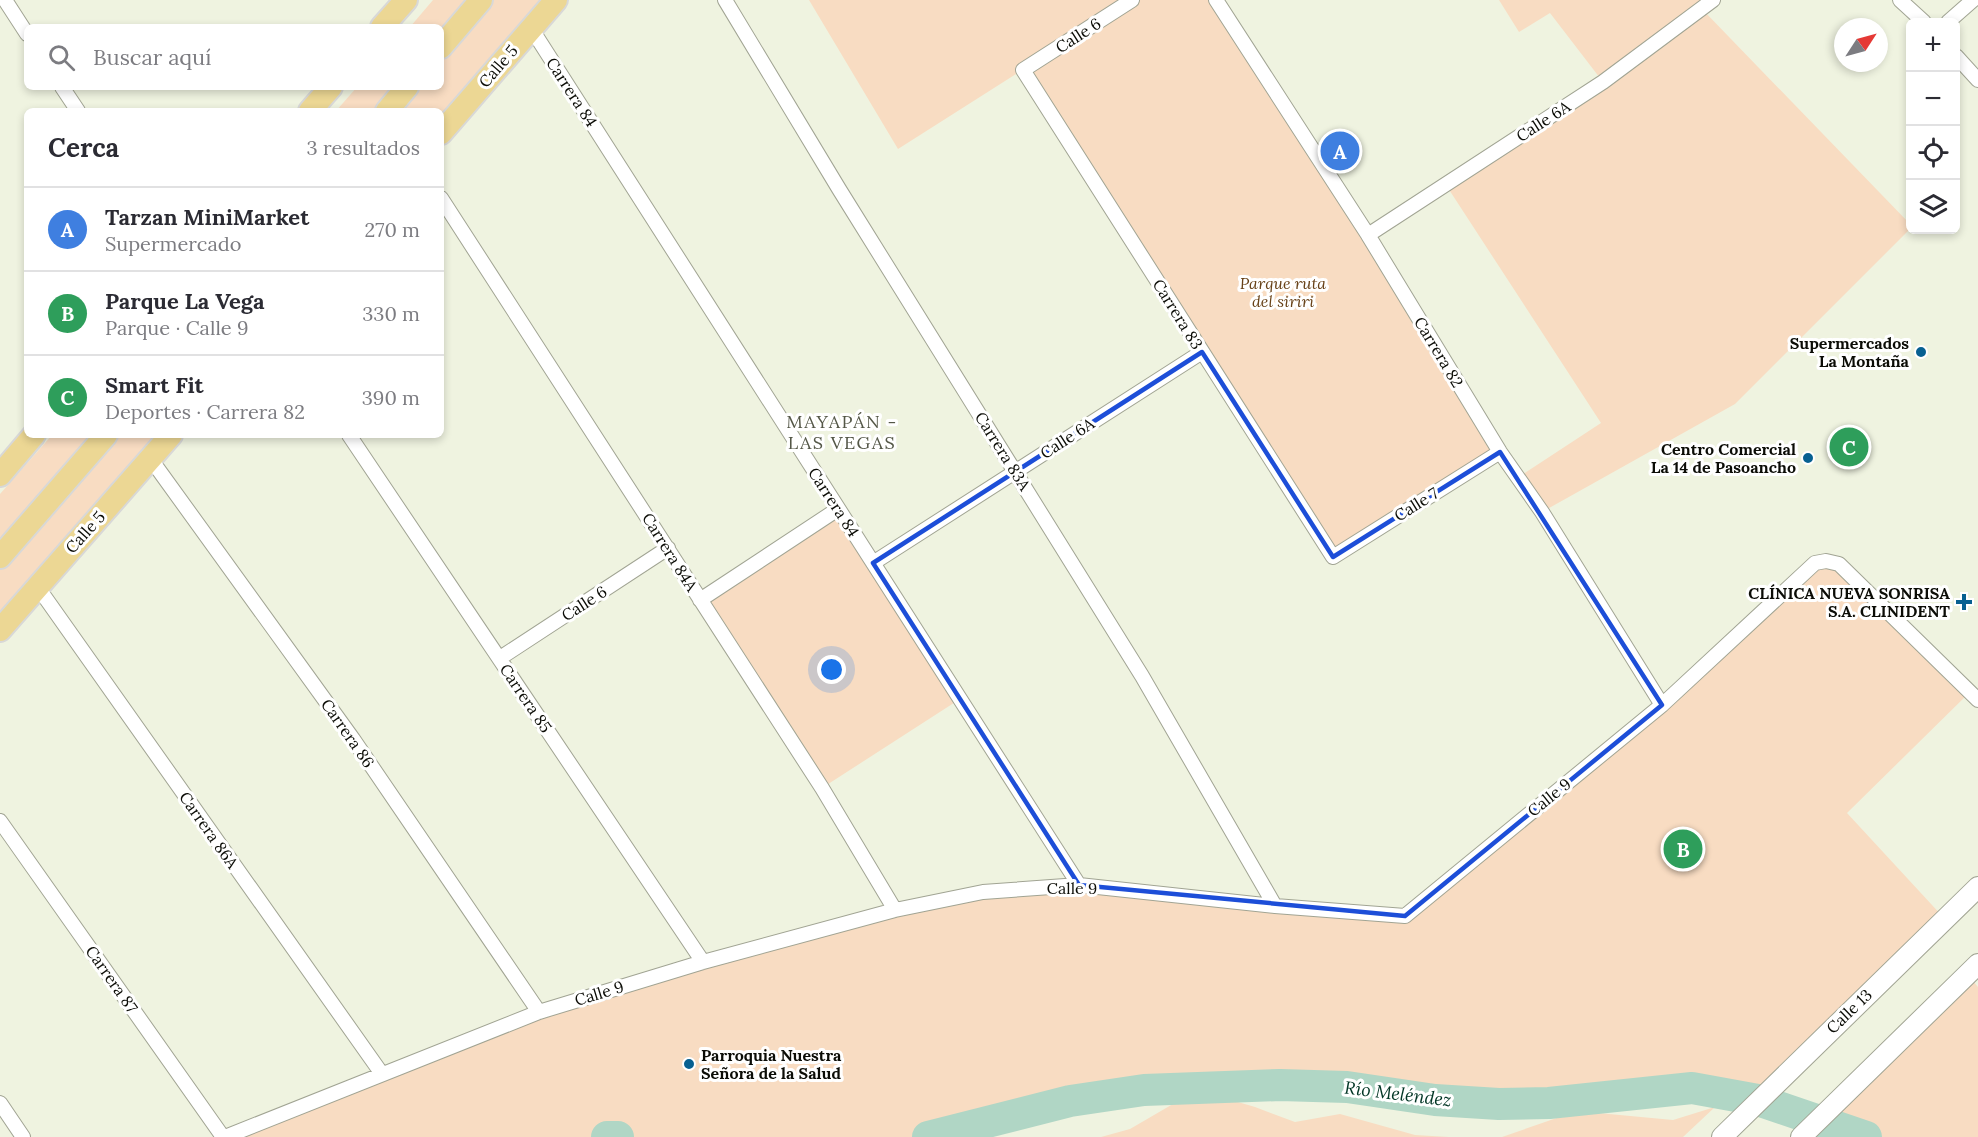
<!DOCTYPE html>
<html lang="es">
<head>
<meta charset="utf-8">
<style>
  body { margin:0; font-family:Lora,serif; background:#f7f7f7; color:#2b2b33 }
  .controls { position:absolute; right:18px; top:18px; display:grid; overflow:hidden; border-radius:9px; box-shadow:0 3px 9px #0003 }
  .controls button { width:54px; height:54px; display:grid; place-items:center; padding:0; border:0; border-bottom:2px solid #e1e1e2; background:#fff; color:#2b2b33; font:30px sans-serif }
  .compass { position:absolute; left:1834px; top:18px; width:54px; height:54px; border-radius:50%; background:#fff; box-shadow:0 3px 9px #0003; rotate:54deg }
  .you { position:absolute; left:832px; top:670px; width:21px; height:21px; margin:-15px; border:4px solid #fff; border-radius:50%; background:#1a73e8; box-shadow:0 0 0 9px #1a73e833 }
  .badge { display:grid; place-items:center; width:39px; height:39px; border-radius:50%; background:#2563eb; color:#fff; font-size:20px; font-weight:700 }
  .pin { position:absolute; translate:-50% -50%; border:3px solid #fff; box-shadow:0 2px 6px #0006 }
  .list { margin:0; padding:0; list-style:none }
  h2 { display:flex; justify-content:space-between; align-items:center; height:78px; margin:0; padding:0 24px; font-size:26px }
  h2 small { font-size:20px; font-weight:400; color:#7c7c81 }
  .list li { display:grid; grid-template-columns:39px 1fr auto; gap:18px; align-items:center; box-sizing:border-box; height:84px; padding:0 24px; border-top:2px solid #e1e1e2 }
  .list b { display:block; font-size:22px; white-space:nowrap }
  .list p { margin:0; font-size:20px; white-space:nowrap; color:#7c7c81 }
  .list em { font-size:20px; font-style:normal; color:#7c7c81 }
  .icon { flex:none; width:33px; height:33px; fill:none; stroke:currentColor; stroke-width:2; stroke-linecap:round; stroke-linejoin:round }
  .map { position:relative; flex:none; width:1978px; height:1137px; overflow:hidden }
  .search { position:absolute; background:#fff; box-shadow:0 3px 9px #0003; left:24px; top:24px; width:420px; height:66px; display:flex; align-items:center; gap:15px; box-sizing:border-box; padding:0 21px; border-radius:9px; color:#7c7c81; font-size:22px }
  .panel { position:absolute; background:#fff; box-shadow:0 3px 9px #0003; left:24px; top:108px; width:420px; height:330px; border-radius:9px }
  .map>svg:first-child { display:block }
  .green { fill:#f8dcc2 }
  .lines { fill:none; stroke-linecap:round; stroke-linejoin:round }
  .river { stroke:#b0d6c5; stroke-width:32 }
  .street-casing { stroke:#a1a493; stroke-width:16 }
  .secondary-casing { stroke:#a1a493; stroke-width:22 }
  .primary-casing { stroke:#d8d8d7; stroke-width:26 }
  .street { stroke:#fff; stroke-width:14 }
  .secondary { stroke:#fff; stroke-width:20 }
  .primary { stroke:#ecd794; stroke-width:22 }
  .marked { fill:none; stroke:#1d4ed8; stroke-width:4.5; stroke-linejoin:round }
  .poi-dot { fill:#076091; stroke:#fff; stroke-width:2 }
  .labels { text-anchor:middle; stroke-width:6; stroke-linejoin:round; paint-order:stroke }
  .street-label { font-size:16px; fill:#0b0c06; stroke:#fff }
  .park-label { font-size:16px; font-style:italic; fill:#674117; stroke:#fff }
  .poi-label { font-size:16px; font-weight:bold; fill:#0b0c06; stroke:#fff; text-anchor:end }
  .neighbourhood-label { font-size:18px; letter-spacing:1.5px; fill:#545747; stroke:#fff }
  .water-label { font-size:18px; font-style:italic; fill:#003524; stroke:#fff }
</style>
</head>
<body>
<div class="map">
<svg width="1978" height="1137" viewBox="0 0 1978 1137">
  <rect width="100%" height="100%" fill="#eff3e0"/>
  <path class="green" d="M433,0h123l-115,133v-22h-105l21,-24h84v-60h-31z
    M809,0h309l4,6 10,-6h84l284,452 -167,105 -314,-485 -121,77z
    M1499,0h214l-11,9 208,215v5l-175,175 -193,108 -25,-34 84,-55 -155,-238 157,-103 -53,-69 -31,19z
    M52,435h119l-171,195v-136z
    M838,509l122,190 -138,89 -122,-188z
    M1826,561l144,131 -123,121 97,105 -186,182 -66,-12 -143,15 -50,1 -64,-4 -88,-13 -67,-2 -136,5 -74,11 -142,36h-703l314,-125 356,-102 184,-25 326,31z
    M1967,974l11,13v150h-177z
    M1197,1090l58,17 40,15 45,-8 75,21 34,2h-348l29,-8z
    M1715,1107l-32,30h-181l75,-26 96,9z"/>
  <g class="lines">
    <path class="river" d="M607,1137h11
      M928,1137l142,-36 74,-11 136,-5 67,2 88,13 64,4 50,-1 143,-15 66,12 108,37"/>
    <defs>
      <path id="street" d="M5,0l22,34
        M725,0l114,189 303,487 133,230
        M1132,0l-109,70 310,487 167,-105
        M1216,0l152,235 132,217 42,60 120,193
        M1900,0l24,22
        M1948,22l25,-22
        M531,28l548,857
        M1956,56l22,24
        M62,87l16,24
        M441,198l381,590 73,122
        M1368,235l235,-153 110,-82
        M349,435l354,527
        M150,458l203,281 186,273
        M873,563l329,-211
        M37,586l345,488
        M700,600l138,-91
        M500,658l168,-110
        M0,821l223,316
        M0,1103l23,34
        M225,1137l314,-125 164,-50 192,-52 88,-18 96,-7 196,21 130,10 257,-211 153,-142 11,-2 13,3 139,136"/>
      <path id="secondary" d="M1722,1137l256,-250
        M1801,1137l177,-173"/>
      <path id="primary" d="M382,27l24,-27
        M441,47l40,-47
        M310,111l21,-24
        M387,111l20,-24
        M441,133l115,-133
        M0,475l34,-40
        M0,557l106,-122
        M0,630l171,-195"/>
    </defs>
    <use href="#street" class="street-casing"/>
    <use href="#secondary" class="secondary-casing"/>
    <use href="#primary" class="primary-casing"/>
    <use href="#street" class="street"/>
    <use href="#secondary" class="secondary"/>
    <use href="#primary" class="primary"/>
  </g>
  <path class="marked" d="M1202,352l131,205 167,-105 162,253 -257,211 -326,-31 -206,-322z"/>
  <g class="poi-dot">
    <circle cx="1921" cy="352" r="6"/>
    <circle cx="1808" cy="458" r="6"/>
    <path d="M1961 593h6v6h6v6h-6v6h-6v-6h-6v-6h6z"/>
    <circle cx="689" cy="1064" r="6"/>
  </g>
  <g class="labels">
    <g class="street-label">
      <text transform="translate(1078 35) rotate(-33)" y="6">Calle 6</text>
      <text transform="translate(498 66) rotate(-49)" y="6">Calle 5</text>
      <text transform="translate(572 92) rotate(57)" y="6">Carrera 84</text>
      <text transform="translate(1543 121) rotate(-33)" y="6">Calle 6A</text>
      <text transform="translate(1178 314) rotate(58)" y="6">Carrera 83</text>
      <text transform="translate(1439 352) rotate(59)" y="6">Carrera 82</text>
      <text transform="translate(1067 438) rotate(-33)" y="6">Calle 6A</text>
      <text transform="translate(1003 451) rotate(58)" y="6">Carrera 83A</text>
      <text transform="translate(834 502) rotate(57)" y="6">Carrera 84</text>
      <text transform="translate(1416 504) rotate(-32)" y="6">Calle 7</text>
      <text transform="translate(85 532) rotate(-48)" y="6">Calle 5</text>
      <text transform="translate(670 552) rotate(58)" y="6">Carrera 84A</text>
      <text transform="translate(584 603) rotate(-33)" y="6">Calle 6</text>
      <text transform="translate(526 698) rotate(56)" y="6">Carrera 85</text>
      <text transform="translate(348 733) rotate(55)" y="6">Carrera 86</text>
      <text transform="translate(1549 797) rotate(-39)" y="6">Calle 9</text>
      <text transform="translate(209 830) rotate(55)" y="6">Carrera 86A</text>
      <text x="1072" y="894">Calle 9</text>
      <text transform="translate(112 979) rotate(55)" y="6">Carrera 87</text>
      <text transform="translate(599 993) rotate(-17)" y="6">Calle 9</text>
      <text transform="translate(1849 1011) rotate(-44)" y="6">Calle 13</text>
    </g>
    <g class="park-label">
      <text x="1283" y="289">Parque ruta<tspan x="1283" dy="18">del siriri</tspan></text>
    </g>
    <g class="poi-label">
      <text x="1909" y="349">Supermercados<tspan x="1909" dy="18">La Montaña</tspan></text>
      <text x="1796" y="455">Centro Comercial<tspan x="1796" dy="18">La 14 de Pasoancho</tspan></text>
      <text x="1950" y="599">CLÍNICA NUEVA SONRISA<tspan x="1950" dy="18">S.A. CLINIDENT</tspan></text>
      <text x="701" y="1061" text-anchor="start">Parroquia Nuestra<tspan x="701" dy="18">Señora de la Salud</tspan></text>
    </g>
    <g class="neighbourhood-label">
      <text x="842" y="428">MAYAPÁN -<tspan x="842" dy="21">LAS VEGAS</tspan></text>
    </g>
    <g class="water-label">
      <text transform="translate(1398 1094) rotate(7)" y="6">Río Meléndez</text>
    </g>
  </g>
</svg>
<div class="controls">
<button>+</button>
<button>−</button>
<button><svg class="icon" aria-label="locate" viewBox="0 0 24 24"><circle cx="12" cy="12" r="6"/><path d="M12 2v4M12 18v4M2 12h4M18 12h4"/></svg></button>
<button><svg class="icon" aria-label="layers" viewBox="0 0 24 24"><path d="M12 4l9 5-9 5-9-5zM3 14l9 5 9-5"/></svg></button>
</div>
<svg class="compass" viewBox="-18 -18 36 36"><path d="M0-13l5 13h-10z" fill="#e53935"/><path d="M0 13l5-13h-10z" fill="#7c7c81"/></svg>
<div class="you"></div>
<div class="pin badge" style="left:1340px;top:151px;background:#3f7fe0">A</div>
<div class="pin badge" style="left:1683px;top:849px;background:#2e9e5b">B</div>
<div class="pin badge" style="left:1849px;top:447px;background:#2e9e5b">C</div>
<div class="search"><svg class="icon" aria-label="search" viewBox="0 0 24 24"><circle cx="10" cy="10" r="6"/><path d="M15 15l6 6"/></svg>Buscar aquí</div>
<section class="panel">
<h2>Cerca<small>3 resultados</small></h2>
<ul class="list">
<li><span class="badge" style="background:#3f7fe0">A</span><div><b>Tarzan MiniMarket</b><p>Supermercado</p></div><em>270 m</em></li>
<li><span class="badge" style="background:#2e9e5b">B</span><div><b>Parque La Vega</b><p>Parque · Calle 9</p></div><em>330 m</em></li>
<li><span class="badge" style="background:#2e9e5b">C</span><div><b>Smart Fit</b><p>Deportes · Carrera 82</p></div><em>390 m</em></li>
</ul>
</section>
</div>
</body>
</html>
